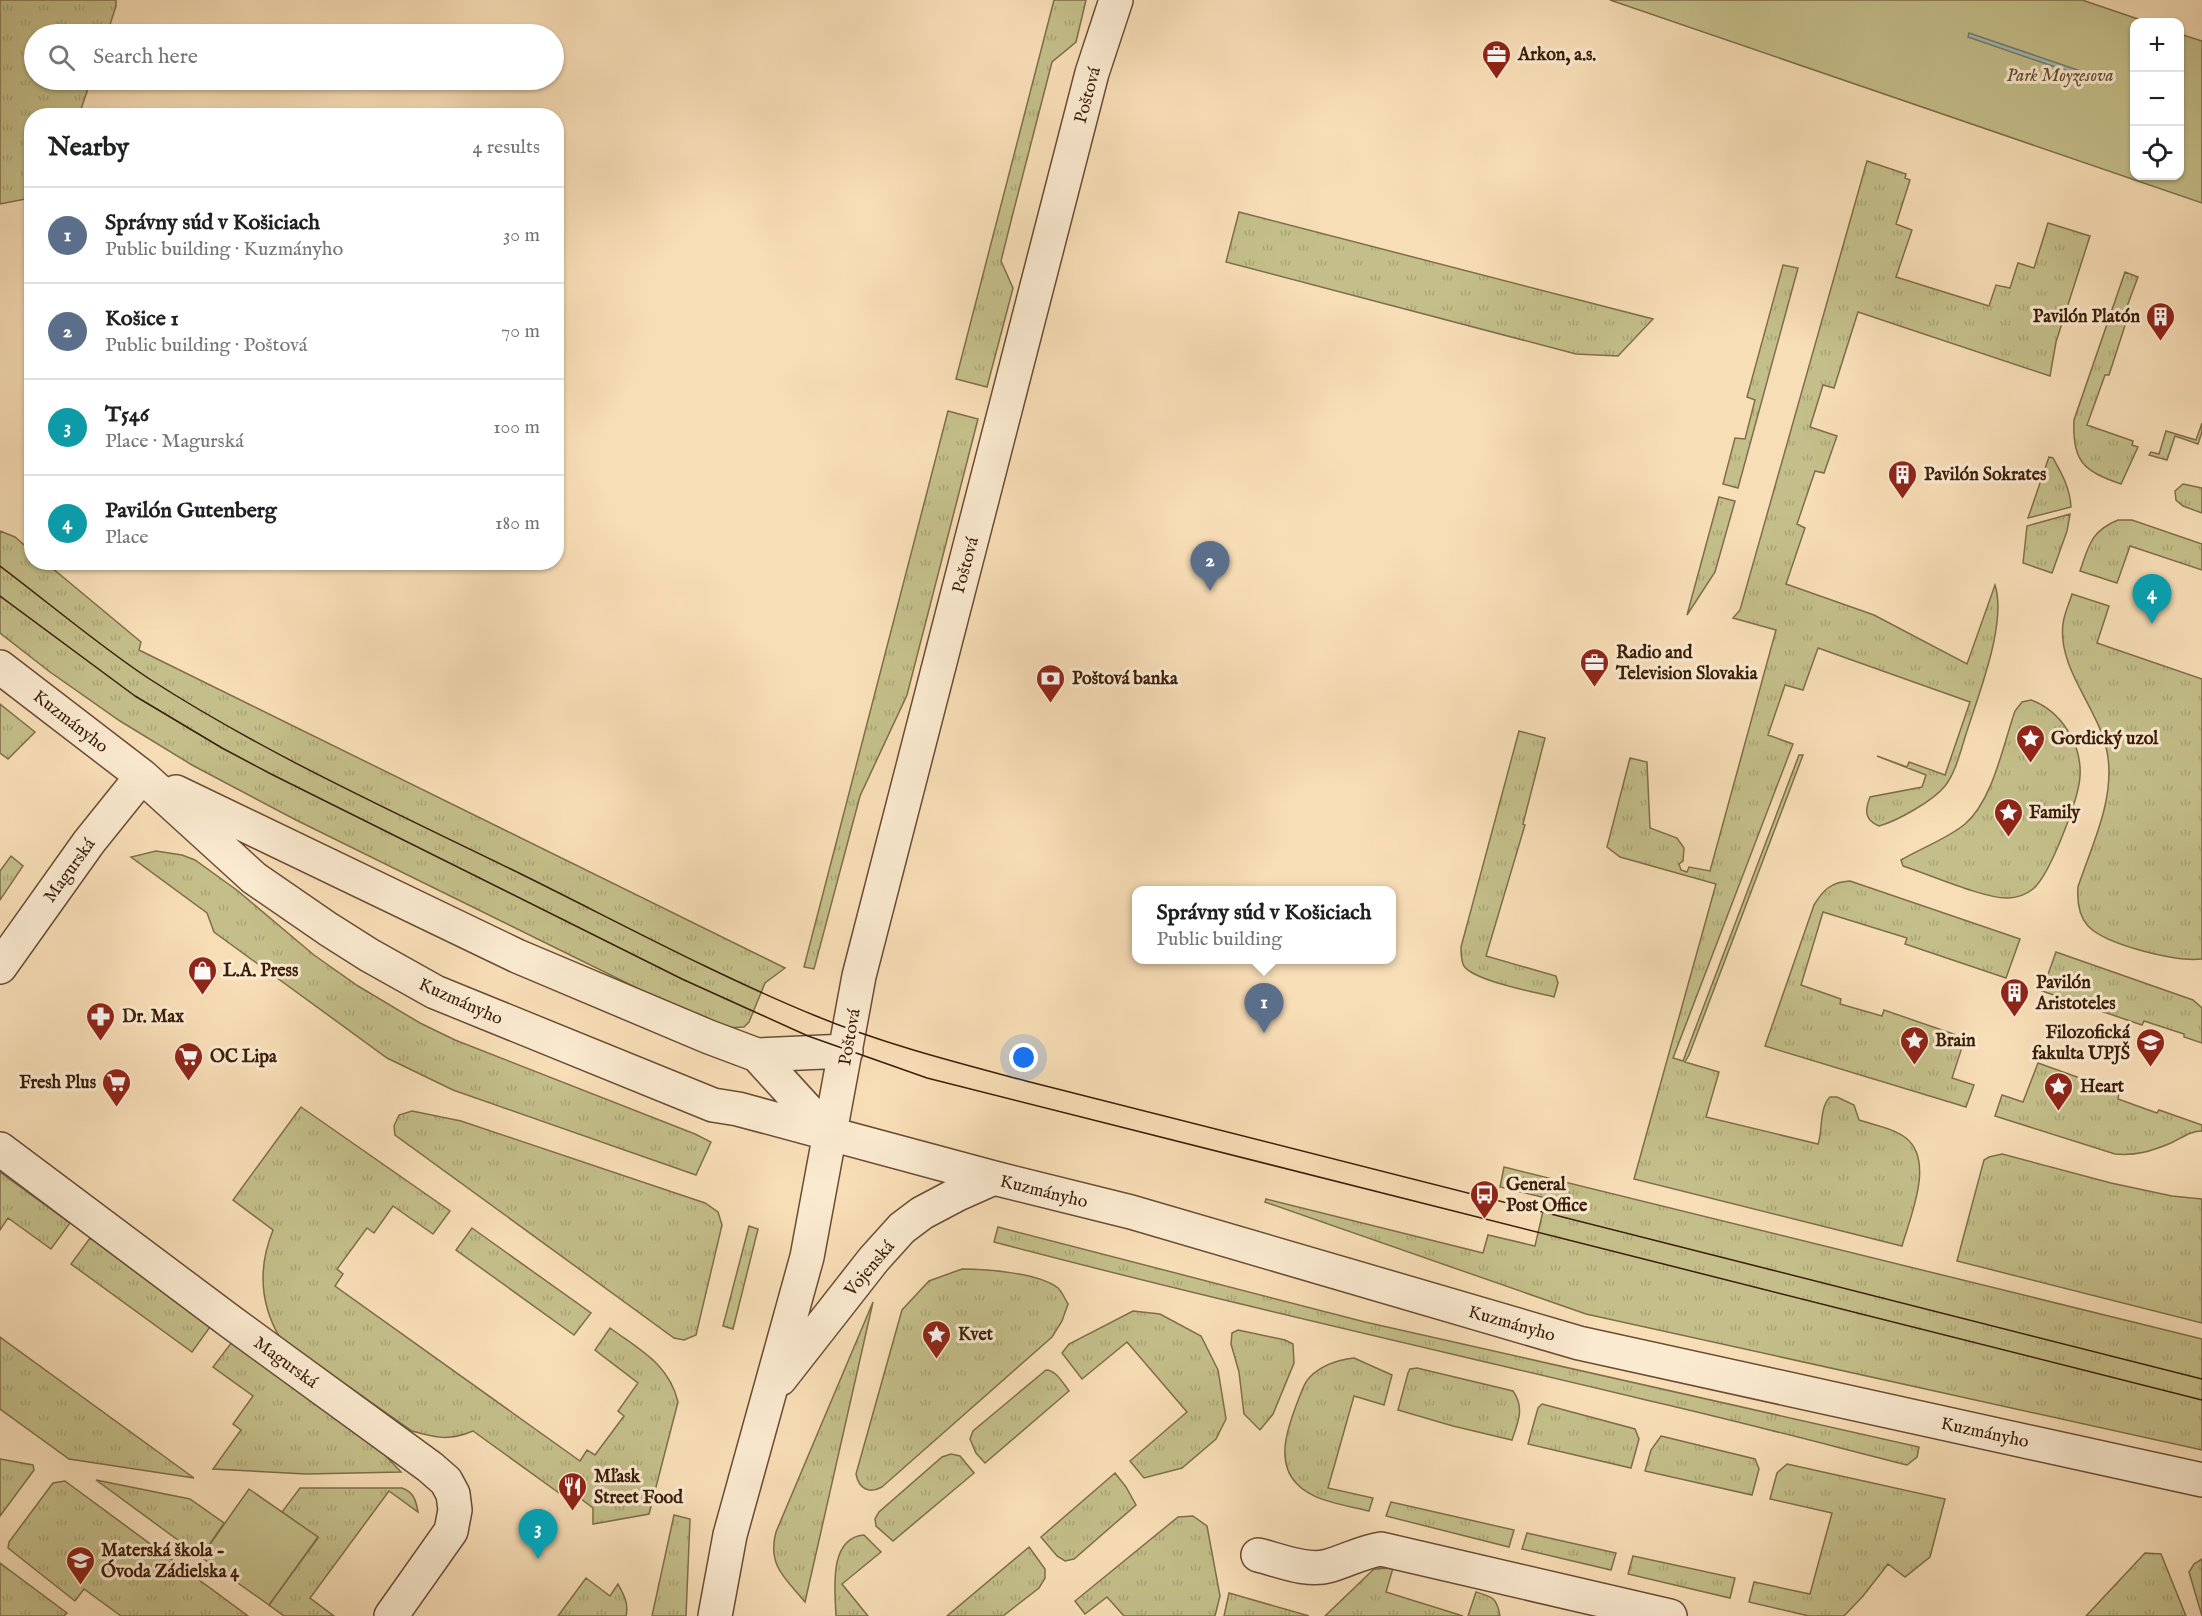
<!DOCTYPE html>
<html lang="en">
<head>
<meta charset="utf-8">
<style>
  body { margin:0; font-family:"IM FELL English",serif; background:#f6f6f6; color:#202124 }
  .controls { position:absolute; right:18px; top:18px; display:grid; overflow:hidden; border-radius:12px; box-shadow:0 2px 4px #0004 }
  .controls button { width:54px; height:54px; display:grid; place-items:center; padding:0; border:0; border-bottom:2px solid #e0e0e0; background:#fff; color:#202124; font:30px sans-serif }
  .you { position:absolute; left:1024px; top:1058px; width:21px; height:21px; margin:-15px; border:4px solid #fff; border-radius:50%; background:#1a73e8; box-shadow:0 0 0 9px #1a73e833 }
  .badge { display:grid; place-items:center; width:39px; height:39px; border-radius:50%; background:#8f2418; color:#fff; font-size:20px; font-weight:700 }
  .pin { position:absolute; translate:-50% -50px; filter:drop-shadow(0 2px 3px #0008) }
  .pin::after { content:''; position:absolute; top:32px; width:21px; height:18px; background:inherit; clip-path:polygon(0 0,100% 0,50% 100%) }
  .popup { position:absolute; left:1132px; top:886px; width:264px; height:78px; box-sizing:border-box; display:grid; place-content:center; border-radius:12px; background:#fff; filter:drop-shadow(0 2px 4px #0005); font-size:20px; white-space:nowrap; color:#757577 }
  .popup b { font-size:22px; color:#202124 }
  .popup::after { content:''; position:absolute; left:50%; top:100%; margin-left:-12px; border:12px solid transparent; border-top-color:#fff }
  .list { margin:0; padding:0; list-style:none }
  h2 { display:flex; justify-content:space-between; align-items:center; height:78px; margin:0; padding:0 24px; font-size:26px }
  h2 small { font-size:20px; font-weight:400; color:#757577 }
  .list li { display:grid; grid-template-columns:39px 1fr auto; gap:18px; align-items:center; box-sizing:border-box; height:96px; padding:0 24px; border-top:2px solid #e0e0e0 }
  .list b { display:block; font-size:22px; white-space:nowrap }
  .list p { margin:0; font-size:20px; white-space:nowrap; color:#757577 }
  .list em { font-size:20px; font-style:normal; color:#757577 }
  .icon { flex:none; width:33px; height:33px; fill:none; stroke:currentColor; stroke-width:2; stroke-linecap:round; stroke-linejoin:round }
  .map { position:relative; flex:none; width:2202px; height:1616px; overflow:hidden }
  .search { position:absolute; background:#fff; box-shadow:0 2px 4px #0004; left:24px; top:24px; width:540px; height:66px; display:flex; align-items:center; gap:15px; box-sizing:border-box; padding:0 21px; border-radius:33px; color:#757577; font-size:22px }
  .panel { position:absolute; background:#fff; box-shadow:0 2px 4px #0004; left:24px; top:108px; width:540px; height:462px; border-radius:24px }
  .map>svg:first-child { display:block }
  .grass { fill:url(#grass-tufts); stroke:#7f6e49; stroke-width:1.5 }
  .green { fill:#c4bf8a; stroke:#7f6e49; stroke-width:1.5 }
  .water { fill:#9ebbb3; stroke:#767b6f; stroke-width:1.5 }
  .lines { fill:none; stroke-linecap:round; stroke-linejoin:round }
  .minor-casing { stroke:#6a4c34; stroke-width:36 }
  .minor { stroke:#faead0; stroke-width:33 }
  .tram { stroke:#3a1c08; stroke-width:1.5 }
  .labels { text-anchor:middle; stroke-width:6; stroke-linejoin:round; paint-order:stroke }
  .poi-label { font-size:18px; font-weight:bold; fill:#3a1c08; stroke:#faead0; text-anchor:start }
  .park-label { font-size:18px; font-style:italic; fill:#634d2f; stroke:#faead0 }
  .street-label { font-size:18px; fill:#3a1c08; stroke:#faead0 }
</style>
</head>
<body>
<div class="map">
<svg width="2202" height="1616" viewBox="0 0 2202 1616">
  <defs>
    <pattern id="grass-tufts" width="24" height="20" patternUnits="userSpaceOnUse" patternTransform="scale(1.5)"><rect width="24" height="20" fill="#c4bf8a"/><path d="M3 7l-1-3M5 7V3M7 7l1-3M15 17l-1-3M17 17v-4M19 17l1-3" fill="none" stroke="#a9a476"/></pattern>
  </defs>
  <rect width="100%" height="100%" fill="#f8deb7"/>
  <filter id="stains"><feTurbulence type="fractalNoise" baseFrequency=".00333" numOctaves="4"/><feColorMatrix values="0 0 0 0 .2 0 0 0 0 .09 0 0 0 0 .02 0 0 0 .5 -.17"/></filter>
  <radialGradient id="worn" r=".72"><stop offset=".6" stop-color="#630" stop-opacity="0"/><stop offset="1" stop-color="#630" stop-opacity=".3"/></radialGradient>
  <path class="grass" d="M0,0h116v6l-9,28h-73v46h57l-12,35 -47,1 -1,82 -31,6z
    M1054,0h32l-10,42 -24,20 -41,159 -10,40 12,27 -26,99 -31,-8z
    M1867,161l39,13 -1,4 5,2 -14,44 16,6 -16,47 93,29 7,-21 14,3 8,-25 16,5 14,-45 42,13 -34,106 -6,34 -192,-64 -24,76 -11,-3 -13,42 27,9 -13,37 -9,-2 -18,53 8,4 -19,56 88,31 93,49 28,-79c12,38 -16,108 -28,146 -6,18 -11,41 -22,55 -12,15 -48,35 -66,40 -15,-6 -14,-16 -9,-29l52,-10 4,-12 -49,-19 30,11 2,-5 36,13 25,-73 -152,-54 -15,42 -18,-5 -17,50 25,9 -120,314 10,3 116,-306h4l-114,300 -4,7 34,10 -13,45 112,27c5,-14 1,-36 12,-47h7l17,8 5,15c15,5 34,8 47,18 29,23 4,79 -4,108l-268,-67 82,-295 -96,-27 -13,-10 23,-89 17,4 3,66 27,10 7,10 -1,13 -4,3 2,6 6,2 2,-5 21,4 66,-241 -43,-12 7,-8z
    M1239,212l414,107 -35,37 -42,-2 -350,-92z
    M1783,265l15,3 -60,220 -15,-4 12,-46 10,1 10,-39 -8,-3z
    M2125,272l13,5 -12,32 4,1 -21,65h-4l-18,50 46,16 -1,4 6,2 -17,37c-38,-13 -49,-23 -47,-64z
    M948,411l30,8 -71,276 -47,101 -46,173 -10,-2z
    M2202,423v9l-4,12 -23,-8 -8,24 -18,-5 2,-3 8,2 7,-23 30,9z
    M2049,457l4,1c9,16 17,30 18,49l-43,11z
    M2183,484l19,4v25l-19,-7 -7,-6 -1,-9z
    M1719,497l16,4 -20,71 -28,43z
    M2070,514l-3,17 -15,42 -29,-10 4,-37z
    M2118,520h14l70,24v26l-72,-24 -13,37 -37,-12c9,-26 11,-40 38,-51z
    M0,531l15,6 16,14 1,11 14,1 95,79 -2,8 646,318 -20,15 -16,39 -5,5 -18,1 -18,-5 -412,-203 -104,-55 -72,-44 -70,-49 -50,-39z
    M2072,594l37,12 -12,37 105,36v280c-26,3 -96,-14 -114,-33 -10,-11 -11,-25 -10,-39 13,-40 36,-85 30,-129 -5,-46 -51,-87 -45,-134 1,-10 6,-20 9,-30z
    M2031,700c30,11 51,44 49,76 -1,22 -30,99 -47,113 -6,5 -16,9 -25,9 -23,1 -80,-24 -105,-32l-2,-6c20,-12 46,-21 64,-36 28,-24 38,-79 50,-113l7,-9z
    M0,704l35,28 -27,27 -8,-6z
    M1519,731l26,7 -22,86 2,1 -39,131 70,20 2,7 -4,14c-19,-5 -80,-16 -90,-31 -3,-5 -3,-13 -3,-19z
    M156,851l26,4 13,5 43,31 76,64 44,31 62,37 35,17 240,94 16,8 -15,33 -243,-85 -66,-32 -173,-126 -7,-19 -76,-56z
    M11,856l12,10 -23,34v-29z
    M1850,881l170,58 -14,39 -101,-34 2,-6 -84,-26 -22,73 40,14 -1,5 42,12 2,-6 81,28 -13,40 22,7 -8,22 -201,-61 49,-141c9,-15 17,-23 36,-24z
    M2056,952l137,48 9,8v35l-18,-6v-3l-40,-13 -2,4 -100,-34z
    M2038,1063l81,29 -1,7 39,14 2,-3 43,15v6c-12,0 -20,7 -31,12 -19,8 -35,13 -56,11l-120,-38 7,-21 21,7z
    M301,1107l149,104 -17,23 -40,-28 -19,27 -7,-5 -30,41 6,5 -8,12 245,175 7,-11 8,5 29,-39 -6,-5 20,-28 -43,-33 15,-22c30,22 59,36 68,74l-29,112 -56,10v-16l-25,-19 -9,4 -86,-62c-24,10 -37,7 -61,0l-132,-93c-21,-36 -22,-71 -7,-108l-40,-30z
    M412,1111l49,10 244,82 13,9 4,13 -26,110 -12,5 -10,-2 -279,-203 -1,-9 5,-11z
    M2002,1154l109,29 61,13 30,3v124l-245,-62 27,-101 5,-3z
    M1504,1167l698,172v111l-616,-136 -321,-112 1,-3 217,54 5,-18 47,11 11,-48 -46,-11z
    M0,1172l70,51 -19,26 -43,-31 -8,12z
    M749,1226l9,3 -25,100 -10,-3z
    M998,1227l367,95 554,125 -2,10 -10,8c-87,-22 -173,-45 -261,-65 -217,-52 -436,-101 -652,-158z
    M472,1228l119,85 -17,22 -118,-85z
    M90,1238l120,89 -18,25 -121,-88z
    M962,1269c24,0 77,4 96,19 4,4 7,11 10,16l-6,17 -10,16 -170,150c-13,7 -23,2 -26,-13l46,-164 27,-29z
    M873,1302l-68,300c-20,-24 -38,-37 -29,-70z
    M1133,1311l27,3 41,22 17,34 8,49 -10,20 -34,29 -38,10 -14,-17 57,-49 -60,-70 -45,37 -20,-26 7,-9z
    M1238,1330l47,10 8,4 1,19 -21,51 -13,16 -16,-16 -5,-42 -8,-28 1,-11z
    M0,1337l194,141 -125,-19 -69,-50z
    M232,1342l149,109 20,21 -95,2 -93,-5 28,-39 -8,-6 20,-28 -40,-29z
    M1354,1358l38,17 -8,30 -30,-9 -26,92 45,10 -4,13c-23,-6 -55,-9 -72,-27 -23,-23 -8,-60 2,-86 3,-7 5,-15 10,-20 12,-13 28,-18 45,-20z
    M1417,1368l96,23c12,17 5,31 -1,49l-59,-14 -55,-16 10,-37 2,-4z
    M1046,1370c10,0 17,13 23,21l-84,72 -9,-10 -6,-14 3,-8z
    M1542,1404l93,25 4,10 -8,29 -103,-24 10,-36z
    M1661,1436l94,23 4,10 -7,26 -107,-24 6,-21z
    M951,1454l9,2 14,17 -81,68 -17,-15 -1,-7 4,-7 63,-55z
    M0,1459l33,6 1,5 -34,46z
    M1787,1464l158,35 -15,58 -25,20 -17,-13 -25,32 -19,20h-35l-60,-14 5,-20 56,12 22,-81 -62,-14 7,-26z
    M1115,1473l11,14 10,18 -62,54 -9,2 -8,-5 -16,-19z
    M96,1480l94,19 34,24 -23,34z
    M65,1481l183,135h-127l-37,-27 -9,12 -67,-53 1,-6 44,-59z
    M300,1488h102c12,4 14,13 16,24l-29,-21 -79,107 24,18h-50l-15,-11 49,-67 -36,-26z
    M1391,1502l123,28 -5,17 -123,-31z
    M674,1515l16,4 -4,97h-34z
    M1193,1516l14,10 13,70 -5,20h-91l-17,-19 -22,17 -10,-13 103,-84z
    M1527,1533l89,20 -5,17 -89,-21z
    M864,1535l17,17 -39,32 26,32h-32c-1,-25 -8,-78 28,-81z
    M1029,1547l16,22v9l-6,10 -36,28h-56z
    M2145,1553l16,1 25,62h-100z
    M1633,1556l102,22 -5,20 -102,-24z
    M2202,1559v57l-13,-44 5,-8z
    M0,1563l67,50 -3,3h-64z
    M1393,1568l-7,24 77,24h-138l49,-47z
    M586,1578l24,18 8,-12c6,11 11,20 8,32h-68z
    M1476,1592c17,5 21,6 24,24h-32z
    M1229,1593l80,23h-85z"/>
  <path class="green" d="M1610,0h472l65,22h-13v154h46v-142l22,7v162z
    M249,1489l69,48 -49,68 -68,-48z"/>
  <path class="water" d="M1969,33l132,45 -2,4 -131,-45z"/>
  <g class="lines">
    <defs>
      <path id="minor" d="M0,667l142,109 112,102 74,51 41,26 66,37 278,113 25,4 256,69 137,34 448,131 623,137
        M176,792l341,164 192,81 48,18 89,-4
        M0,967l89,-125 53,-66
        M757,1055l73,80
        M0,1149l231,173 199,145 16,14 7,13 2,16 -4,21 -60,85
        M780,1379l94,-120 28,-31 20,-15 36,-19 36,-16
        M1258,1555c21,5 49,17 70,11 18,-5 34,-14 53,-17l289,67
        M715,1616l15,-81 77,-278 52,-281 233,-903 24,-73"/>
    </defs>
    <use href="#minor" class="minor-casing"/>
    <use href="#minor" class="minor"/>
    <path class="tram" d="M0,566c49,37 97,78 148,112 119,77 249,135 375,197 97,48 193,100 293,141 68,28 139,46 210,65l1176,298
      M0,596l135,100 87,52 49,26 411,205 126,57 119,42 1275,322"/>
  </g>
  <defs>
    <symbol id="office-pin" viewBox="-11 -11 22 30"><path d="M0 17L-7.5 6A9.5 9.5 0 1 1 7.5 6Z" fill="#8f2418" stroke="#faead0"/><path d="M-6-3h4V-5.5h4V-3h4V5H-6ZM-1-4.5V-3h2v-1.5ZM-6 0V1H6V0Z" fill="#fff"/></symbol>
    <symbol id="building-pin" viewBox="-11 -11 22 30"><path d="M0 17L-7.5 6A9.5 9.5 0 1 1 7.5 6Z" fill="#8f2418" stroke="#faead0"/><path d="M-4-6H4V6H1V3H-1V6H-4ZM-2.5-4.3h1.7v1.8h-1.7ZM.8-4.3h1.7v1.8H.8ZM-2.5-1h1.7V.8h-1.7ZM.8-1h1.7V.8H.8Z" fill="#fff"/></symbol>
    <symbol id="bank-pin" viewBox="-11 -11 22 30"><path d="M0 17L-7.5 6A9.5 9.5 0 1 1 7.5 6Z" fill="#8f2418" stroke="#faead0"/><path d="M-6-4H6V4H-6ZM0-2.3a2.3 2.3 0 1 0 0 4.6a2.3 2.3 0 1 0 0-4.6Z" fill="#fff"/></symbol>
    <symbol id="sight-pin" viewBox="-11 -11 22 30"><path d="M0 17L-7.5 6A9.5 9.5 0 1 1 7.5 6Z" fill="#8f2418" stroke="#faead0"/><path d="M0-6L1.8-2.2L6-1.7L2.9 1.2L3.7 5.4L0 3.3L-3.7 5.4L-2.9 1.2L-6-1.7L-1.8-2.2Z" fill="#fff"/></symbol>
    <symbol id="shop-pin" viewBox="-11 -11 22 30"><path d="M0 17L-7.5 6A9.5 9.5 0 1 1 7.5 6Z" fill="#8f2418" stroke="#faead0"/><path d="M-5-2.5h2.3a2.7 3.5 0 0 1 5.4 0H5L5.5 6h-11ZM-1.5-2.5h3a1.5 2.3 0 0 0-3 0Z" fill="#fff"/></symbol>
    <symbol id="pharmacy-pin" viewBox="-11 -11 22 30"><path d="M0 17L-7.5 6A9.5 9.5 0 1 1 7.5 6Z" fill="#8f2418" stroke="#faead0"/><path d="M-2-6h4v4h4v4h-4v4h-4v-4h-4v-4h4Z" fill="#fff"/></symbol>
    <symbol id="university-pin" viewBox="-11 -11 22 30"><path d="M0 17L-7.5 6A9.5 9.5 0 1 1 7.5 6Z" fill="#8f2418" stroke="#faead0"/><path d="M0-5L7-2L0 1L-7-2ZM-4 1L0 2.5L4 1V4Q0 6-4 4Z" fill="#fff"/></symbol>
    <symbol id="supermarket-pin" viewBox="-11 -11 22 30"><path d="M0 17L-7.5 6A9.5 9.5 0 1 1 7.5 6Z" fill="#8f2418" stroke="#faead0"/><path d="M-6-5.5h2.5l.6 2H6L4.5 2H-2.5L-4.4-4H-6ZM-1.5 3.2a1.3 1.3 0 1 0 .1 0ZM3 3.2a1.3 1.3 0 1 0 .1 0Z" fill="#fff"/></symbol>
    <symbol id="bus-pin" viewBox="-11 -11 22 30"><path d="M0 17L-7.5 6A9.5 9.5 0 1 1 7.5 6Z" fill="#8f2418" stroke="#faead0"/><path d="M-5-6H5V4H4V6H2V4H-2V6H-4V4H-5ZM-3.5-4V0h7V-4ZM-3.5 1.2v1.5H-2V1.2ZM2 1.2v1.5H3.5V1.2Z" fill="#fff"/></symbol>
    <symbol id="restaurant-pin" viewBox="-11 -11 22 30"><path d="M0 17L-7.5 6A9.5 9.5 0 1 1 7.5 6Z" fill="#8f2418" stroke="#faead0"/><path d="M-5-6h1v4h1v-4h1v4h1v-4h1v5L-1.5 .5V6h-2V.5L-5-1ZM5-6V6H3V1.5H1.5Q1.5-4 5-6Z" fill="#fff"/></symbol>
    <symbol id="school-pin" viewBox="-11 -11 22 30"><path d="M0 17L-7.5 6A9.5 9.5 0 1 1 7.5 6Z" fill="#8f2418" stroke="#faead0"/><path d="M0-5L7-2L0 1L-7-2ZM-4 1L0 2.5L4 1V4Q0 6-4 4Z" fill="#fff"/></symbol>
  </defs>
  <g fill-rule="evenodd">
    <use href="#office-pin" x="1480" y="38" width="33" height="45"/>
    <use href="#building-pin" x="2144" y="300" width="33" height="45"/>
    <use href="#building-pin" x="1886" y="458" width="33" height="45"/>
    <use href="#office-pin" x="1578" y="646" width="33" height="45"/>
    <use href="#bank-pin" x="1034" y="662" width="33" height="45"/>
    <use href="#sight-pin" x="2014" y="722" width="33" height="45"/>
    <use href="#sight-pin" x="1992" y="796" width="33" height="45"/>
    <use href="#shop-pin" x="186" y="954" width="33" height="45"/>
    <use href="#building-pin" x="1998" y="976" width="33" height="45"/>
    <use href="#pharmacy-pin" x="84" y="1000" width="33" height="45"/>
    <use href="#sight-pin" x="1898" y="1024" width="33" height="45"/>
    <use href="#university-pin" x="2134" y="1026" width="33" height="45"/>
    <use href="#supermarket-pin" x="172" y="1040" width="33" height="45"/>
    <use href="#supermarket-pin" x="100" y="1066" width="33" height="45"/>
    <use href="#sight-pin" x="2042" y="1070" width="33" height="45"/>
    <use href="#bus-pin" x="1468" y="1178" width="33" height="45"/>
    <use href="#sight-pin" x="920" y="1318" width="33" height="45"/>
    <use href="#restaurant-pin" x="556" y="1470" width="33" height="45"/>
    <use href="#school-pin" x="64" y="1544" width="33" height="45"/>
  </g>
  <g class="labels">
    <g class="poi-label">
      <text x="1518" y="60">Arkon, a.s.</text>
      <text x="2140" y="322" text-anchor="end">Pavilón Platón</text>
      <text x="1924" y="480">Pavilón Sokrates</text>
      <text x="1616" y="658">Radio and<tspan x="1616" dy="21">Television Slovakia</tspan></text>
      <text x="1072" y="684">Poštová banka</text>
      <text x="2051" y="744">Gordický uzol</text>
      <text x="2029" y="818">Family</text>
      <text x="223" y="976">L.A. Press</text>
      <text x="2036" y="988">Pavilón<tspan x="2036" dy="21">Aristoteles</tspan></text>
      <text x="122" y="1022">Dr. Max</text>
      <text x="2130" y="1038" text-anchor="end">Filozofická<tspan x="2130" dy="21">fakulta UPJŠ</tspan></text>
      <text x="1935" y="1046">Brain</text>
      <text x="210" y="1062">OC Lipa</text>
      <text x="96" y="1088" text-anchor="end">Fresh Plus</text>
      <text x="2080" y="1092">Heart</text>
      <text x="1506" y="1190">General<tspan x="1506" dy="21">Post Office</tspan></text>
      <text x="958" y="1340">Kvet</text>
      <text x="594" y="1482">Mľask<tspan x="594" dy="21">Street Food</tspan></text>
      <text x="101" y="1556">Materská škola -<tspan x="101" dy="21">Óvoda Zádielska 4</tspan></text>
    </g>
    <g class="park-label">
      <text x="2060" y="81">Park Moyzesova</text>
    </g>
    <g class="street-label">
      <text transform="translate(1087 95) rotate(-75)" y="6">Poštová</text>
      <text transform="translate(965 565) rotate(-75)" y="6">Poštová</text>
      <text transform="translate(71 721) rotate(38)" y="6">Kuzmányho</text>
      <text transform="translate(69 870) rotate(-54)" y="6">Magurská</text>
      <text transform="translate(461 1001) rotate(24)" y="6">Kuzmányho</text>
      <text transform="translate(849 1037) rotate(-80)" y="6">Poštová</text>
      <text transform="translate(1044 1191) rotate(14)" y="6">Kuzmányho</text>
      <text transform="translate(869 1268) rotate(-50)" y="6">Vojenská</text>
      <text transform="translate(1512 1323) rotate(16)" y="6">Kuzmányho</text>
      <text transform="translate(286 1362) rotate(36)" y="6">Magurská</text>
      <text transform="translate(1985 1432) rotate(12)" y="6">Kuzmányho</text>
    </g>
  </g>
  <rect width="100%" height="100%" filter="url(#stains)"/>
  <rect width="100%" height="100%" fill="url(#worn)"/>
</svg>
<div class="controls">
<button>+</button>
<button>−</button>
<button><svg class="icon" aria-label="locate" viewBox="0 0 24 24"><circle cx="12" cy="12" r="6"/><path d="M12 2v4M12 18v4M2 12h4M18 12h4"/></svg></button>
</div>
<div class="you"></div>
<div class="pin badge" style="left:1264px;top:1033px;background:#5c6f8a">1</div>
<div class="popup"><b>Správny súd v Košiciach</b>Public building</div>
<div class="pin badge" style="left:1210px;top:591px;background:#5c6f8a">2</div>
<div class="pin badge" style="left:538px;top:1559px;background:#0f9aa8">3</div>
<div class="pin badge" style="left:2152px;top:624px;background:#0f9aa8">4</div>
<div class="search"><svg class="icon" aria-label="search" viewBox="0 0 24 24"><circle cx="10" cy="10" r="6"/><path d="M15 15l6 6"/></svg>Search here</div>
<section class="panel">
<h2>Nearby<small>4 results</small></h2>
<ul class="list">
<li><span class="badge" style="background:#5c6f8a">1</span><div><b>Správny súd v Košiciach</b><p>Public building · Kuzmányho</p></div><em>30 m</em></li>
<li><span class="badge" style="background:#5c6f8a">2</span><div><b>Košice 1</b><p>Public building · Poštová</p></div><em>70 m</em></li>
<li><span class="badge" style="background:#0f9aa8">3</span><div><b>T546</b><p>Place · Magurská</p></div><em>100 m</em></li>
<li><span class="badge" style="background:#0f9aa8">4</span><div><b>Pavilón Gutenberg</b><p>Place</p></div><em>180 m</em></li>
</ul>
</section>
</div>
</body>
</html>
